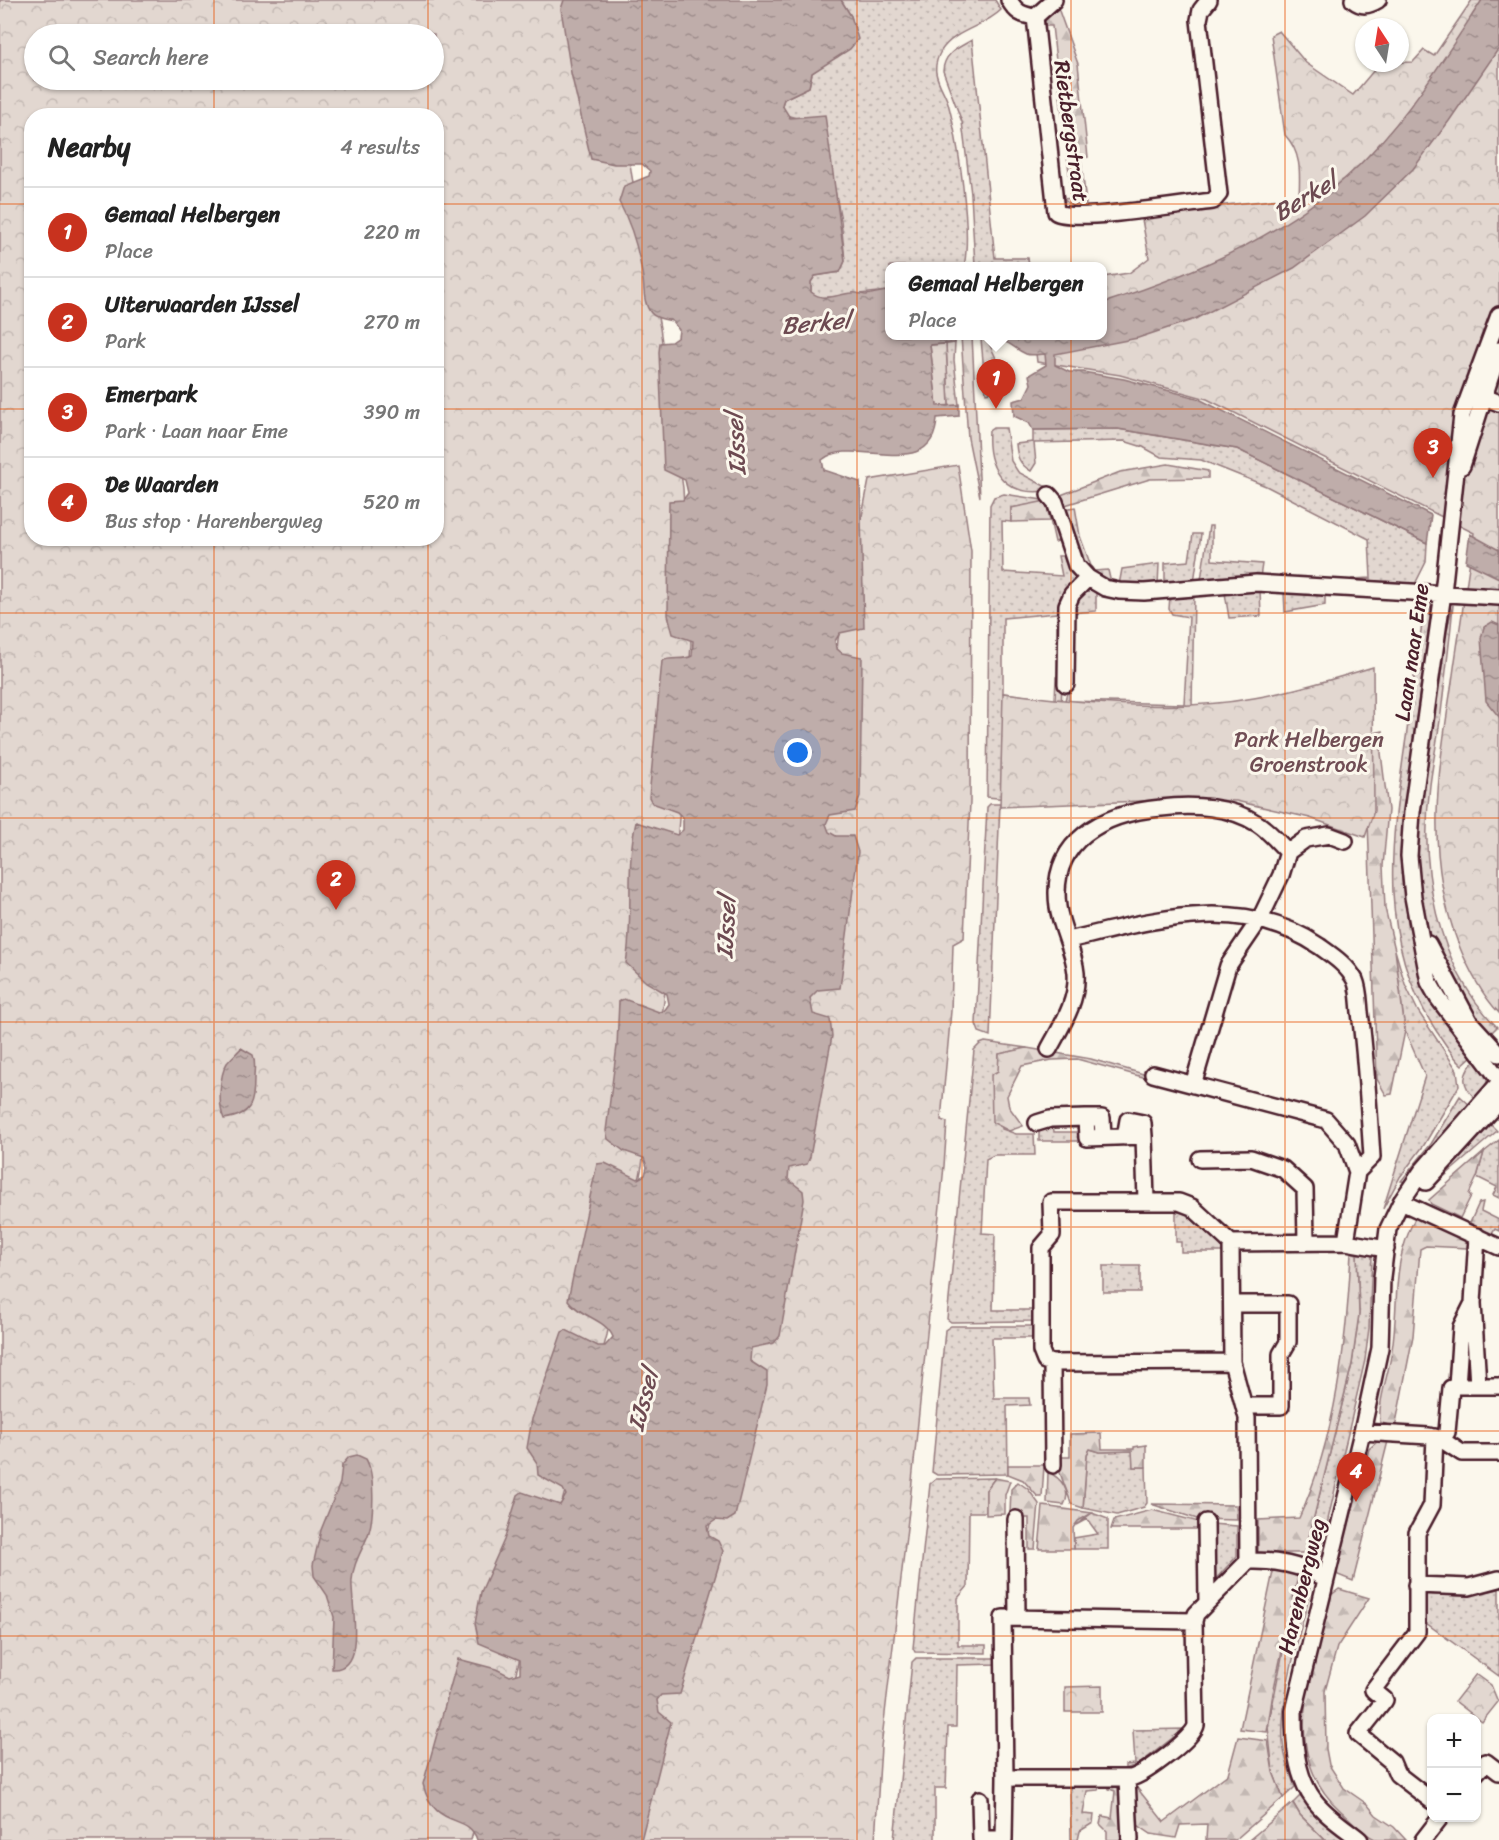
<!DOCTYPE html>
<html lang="en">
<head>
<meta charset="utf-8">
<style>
  body { margin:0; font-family:Sriracha,sans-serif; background:#f2f2f2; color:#222 }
  .controls { position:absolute; right:18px; bottom:18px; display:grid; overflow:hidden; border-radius:12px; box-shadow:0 2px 4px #0004 }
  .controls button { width:54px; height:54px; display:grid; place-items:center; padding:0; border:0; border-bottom:2px solid #e0e0e0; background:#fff; color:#222; font:30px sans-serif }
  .compass { position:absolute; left:1355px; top:18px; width:54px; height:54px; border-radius:50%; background:#fff; box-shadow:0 2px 4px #0004; rotate:348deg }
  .you { position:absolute; left:798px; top:753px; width:21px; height:21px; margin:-15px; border:4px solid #fff; border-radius:50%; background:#1a73e8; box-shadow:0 0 0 9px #1a73e833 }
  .badge { display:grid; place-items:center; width:39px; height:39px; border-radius:50%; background:#c8321e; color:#fff; font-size:20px; font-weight:700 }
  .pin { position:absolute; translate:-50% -50px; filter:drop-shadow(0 2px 3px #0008) }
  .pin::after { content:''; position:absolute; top:32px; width:21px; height:18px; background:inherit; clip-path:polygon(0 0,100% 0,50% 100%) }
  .popup { position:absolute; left:885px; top:262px; width:222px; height:78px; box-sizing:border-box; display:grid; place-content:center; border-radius:12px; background:#fff; filter:drop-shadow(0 2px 4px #0005); font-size:20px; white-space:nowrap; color:#767676 }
  .popup b { font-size:22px; color:#222 }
  .popup::after { content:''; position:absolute; left:50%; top:100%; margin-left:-12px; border:12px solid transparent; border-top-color:#fff }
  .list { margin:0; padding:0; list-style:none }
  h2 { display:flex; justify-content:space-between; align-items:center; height:78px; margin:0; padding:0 24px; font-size:26px }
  h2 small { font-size:20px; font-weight:400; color:#767676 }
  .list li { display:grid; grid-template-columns:39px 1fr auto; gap:18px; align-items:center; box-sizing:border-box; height:90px; padding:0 24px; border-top:2px solid #e0e0e0 }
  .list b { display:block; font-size:22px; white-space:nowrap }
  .list p { margin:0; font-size:20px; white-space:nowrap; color:#767676 }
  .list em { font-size:20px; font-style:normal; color:#767676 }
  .icon { flex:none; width:33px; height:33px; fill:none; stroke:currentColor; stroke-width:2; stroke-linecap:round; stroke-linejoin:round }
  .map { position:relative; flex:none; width:1499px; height:1840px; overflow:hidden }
  .search { position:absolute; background:#fff; box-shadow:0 2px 4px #0004; left:24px; top:24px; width:420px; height:66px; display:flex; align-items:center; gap:15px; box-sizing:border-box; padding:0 21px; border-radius:33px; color:#767676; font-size:22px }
  .panel { position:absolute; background:#fff; box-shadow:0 2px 4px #0004; left:24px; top:108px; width:420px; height:438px; border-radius:24px }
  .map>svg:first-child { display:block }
  .grass { fill:url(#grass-dots); stroke:#967b7e; stroke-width:1.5 }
  .forest { fill:url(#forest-firs); stroke:#967b7e; stroke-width:1.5 }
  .park { fill:url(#park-crowns); stroke:#967b7e; stroke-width:1.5; fill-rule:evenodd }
  .water { fill:url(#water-ripples); stroke:#907477; stroke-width:1.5 }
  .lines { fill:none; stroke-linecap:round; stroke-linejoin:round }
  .minor-casing { stroke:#4a1f2b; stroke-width:20 }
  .minor { stroke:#fbf7ec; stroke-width:15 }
  .grid { fill:none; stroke:#e8590c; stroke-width:1.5; stroke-opacity:0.55 }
  .labels { text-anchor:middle; stroke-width:6; stroke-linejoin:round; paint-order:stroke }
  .street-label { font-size:22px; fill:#4a1f2b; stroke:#fbf7ec }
  .park-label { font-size:22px; fill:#704d54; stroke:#fbf7ec }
  .water-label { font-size:24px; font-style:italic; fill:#6d4a51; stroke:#fbf7ec }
</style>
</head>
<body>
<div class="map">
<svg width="1499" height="1840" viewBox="0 0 1499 1840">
  <defs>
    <pattern id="grass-dots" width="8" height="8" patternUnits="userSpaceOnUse" patternTransform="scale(1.5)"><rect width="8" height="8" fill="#e2d7d0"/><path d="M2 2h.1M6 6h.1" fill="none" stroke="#c3b8b3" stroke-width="1.8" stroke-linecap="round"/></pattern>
    <pattern id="forest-firs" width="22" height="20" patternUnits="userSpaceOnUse" patternTransform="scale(1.5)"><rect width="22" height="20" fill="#e2d7d0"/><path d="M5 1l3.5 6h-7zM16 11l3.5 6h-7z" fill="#c3b8b3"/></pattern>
    <pattern id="park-crowns" width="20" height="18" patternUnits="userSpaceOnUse" patternTransform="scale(1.5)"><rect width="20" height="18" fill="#e2d7d0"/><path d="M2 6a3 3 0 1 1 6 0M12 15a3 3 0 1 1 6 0" fill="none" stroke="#c3b8b3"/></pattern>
    <pattern id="water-ripples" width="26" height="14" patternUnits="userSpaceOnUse" patternTransform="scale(1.5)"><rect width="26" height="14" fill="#bfadaa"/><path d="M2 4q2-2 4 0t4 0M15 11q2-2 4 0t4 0" fill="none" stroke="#9d8c8b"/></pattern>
  </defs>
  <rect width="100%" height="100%" fill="#fbf7ec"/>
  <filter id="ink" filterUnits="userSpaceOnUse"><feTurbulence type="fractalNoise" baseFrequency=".0167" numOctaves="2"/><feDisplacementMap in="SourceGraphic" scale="12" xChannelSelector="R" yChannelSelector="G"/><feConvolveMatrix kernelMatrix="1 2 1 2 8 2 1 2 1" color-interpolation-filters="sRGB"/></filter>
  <g filter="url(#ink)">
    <path class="grass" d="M841,0h154l6,10c-17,17 -47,20 -60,41 -4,7 -6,15 -5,22 2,11 9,20 12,30 10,37 24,127 16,163h-74l-1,25 -70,7 -8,-6v-10l4,-6 25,-4 5,-11 -4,-41 -12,-60 -33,-42 -10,-3 -4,-10 2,-6 25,-12 3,-14 45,-34 -6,-23z
      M972,40l23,218h33l1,8h-54l-4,-72 -9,-72 -19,-51c1,-18 15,-23 29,-31z
      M981,339h6l8,17 9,34 -18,3z
      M955,343l-1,17 5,45 -10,1 -3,-62z
      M993,428h13l5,33 7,11 34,18c-44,9 -66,-17 -63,-59z
      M1118,429l119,20 190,94 -1,19 -13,26 -61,-5v-4l19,-1 -2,-39 -103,-53 -65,-26 -40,-3 -18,-10 -19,-6 -90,2 2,20 -5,8c-12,-7 -14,-14 -15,-27l17,-2v-12z
      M1004,494l45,7 12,39 -6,2 -9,-40 -35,6v14l-9,-1 1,51 59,4 -4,-20h8l13,20 -17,61 -5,1v-25l-54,5v75l52,7 1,-23h4l2,3 -1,30 -53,89 -21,-2 3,-292 4,-8z
      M1075,507l5,29 11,30 3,5 14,-1 3,13 -26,-13 -17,-58 -5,-3z
      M1209,526h3v34l50,4 -2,13 -59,3z
      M1193,534h8l-7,48 -29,1v-20l24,-2z
      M1159,564l-1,21h-39l3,-16z
      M1087,586l9,4v21l-25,2 -1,-8z
      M1288,589l3,4 34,1v11l-40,7 -1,-20z
      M1260,590l1,26 -32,2 -4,-25z
      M1172,595l3,2 19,-2 -2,112 -128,-3 5,-19v16l115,3 5,-87 -17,-3 -3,-5 1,-13z
      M1421,597l9,5 1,8 -29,212v58l6,43 11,40 54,92 -11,10c-10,-9 -17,-22 -25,-33 -63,-94 -45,-196 -30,-301 5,-40 10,-79 17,-118z
      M1453,605c-3,36 -8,72 -12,108 -3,24 -8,48 -11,72 -11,83 6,180 67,242l-9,9 -9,-9 -48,-87 -12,-48 -2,-25 2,-63 24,-160z
      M990,804h10l-10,232 -11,-4 -3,-8 11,-217z
      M1395,950l10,34 13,27 39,59 2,16 -35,59 -24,32 -17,32 42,-133 -20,-45z
      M985,1042l42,6 -28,6 3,75 14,5h18l1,21h-41l-8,4 -4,74 13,1 -2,76h41v11l-83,1 -4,-3 27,-269 6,-6z
      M1476,1059c14,19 16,21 0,40 -16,-15 -14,-25 0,-40z
      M1460,1096l12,11 -66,75 -5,-1 30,-37z
      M1486,1120l11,11 -58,50 -15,9z
      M1053,1124l1,8h24v-8l7,17h-46v-15z
      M1499,1140v58l-6,-3 4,-8 -20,-10 7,-25z
      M1483,1202l-2,9 18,9v11l-4,-2 -3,5 -22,-11 9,-20z
      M1176,1211l10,3 35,31 2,7h-42v-10h-5z
      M1357,1254h14l1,3 -3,71 -4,32 -45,194 -15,-1 47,-189 7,-50z
      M1103,1266h37v26h-37z
      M951,1326h83v12h-42l2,60h35l1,7 -23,1 1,68 -71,1 -5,-3 13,-142z
      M1090,1449l10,3 33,-1v16h13l1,36 -3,4 -27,8 -34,-7 4,-54z
      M995,1478l-9,12v22h-17l-1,74 -10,12v47h28v8l-71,-1 -2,-4 17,-164 6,-5z
      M1092,1513l16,6v30h-34v-11l24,-4 -11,-15 -11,6z
      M1211,1524l26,2v30l-25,27z
      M1298,1576l11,8 1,8c-11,48 -30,101 -27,150 1,16 7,31 12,45l-12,11 -10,-26 -5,-45z
      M1499,1589v87l-73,-53 -6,-29 45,2z
      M916,1658h81v6l-40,1 -1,62h-8l-2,61h-11v52h-41l18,-178z
      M1184,1729l-46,36 -13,4v-4l10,-1 -2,-34z
      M1070,1784h31l-3,6 -11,1 -4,23 11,1 -1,8 -13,8 -2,9h-7z
      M1300,1796l47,44h-22l-25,-25 -7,-12z"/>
    <path class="forest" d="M1058,8l20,56 10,93 -7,1 5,46 -15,1 -8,-6 9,-1 -20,-172h-7v-6z
      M961,336h11l8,161 -12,-59z
      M946,344l3,62 -12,1 -7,-62z
      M1168,464l40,7v7l-58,1 -85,26 -4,-10 59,-23z
      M1046,501l4,20 -39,1v-14z
      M1383,731l-2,22 7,57 -5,56 2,42 10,42 10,81 -13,63 -6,1 -9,-16 -12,-344z
      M1027,1048l64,11 70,20v3l-84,-23 -25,1 -30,6 -15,30 2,11 14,19 -14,5 -17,-9 -1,-47 7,-4 1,-17z
      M1484,1152l-7,25 -8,17 2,2 -11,22 -29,-14 -2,-4z
      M1416,1216l52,25 -1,7 -41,-2 -6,3 -7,87 -18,92 -15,-6c-2,-23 9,-48 12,-72 8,-52 -2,-83 24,-134z
      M1351,1252l6,2 2,60 -7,50 -47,189h-47v-33l41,-2c37,-80 48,-179 52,-266z
      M1101,1433l1,16h32v-2l12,-2v22h-13l-1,-16 -32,1 -10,-3 -3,5 -4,54 -12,-4c-4,-16 -14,-32 -14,-47h13v-23z
      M1378,1441h10l-35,140 -15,-6 -2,-4 33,-122z
      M1008,1465h36l-2,32h-4l-15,-17 -15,-6z
      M1048,1472c13,6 24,19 16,33l-17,-2z
      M995,1478l15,3 -5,14v19l-19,1v-25z
      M1018,1482l10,7 11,15 -4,45h-6v-31h-8v-4h-11l1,-25z
      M1151,1504l85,1 1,15 -40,-1z
      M1043,1506l49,7 -14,8 -5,7 1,21h-35z
      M1152,1510l51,13v6h-92l3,-9z
      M1274,1567l24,9 -25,117 -6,39 -27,-3z
      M1339,1589l30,9 -32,49 -12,44 1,58 3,16 15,23 23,16 9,11 18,12 12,13c-9,0 -19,0 -28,0 -11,-2 -27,-20 -36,-28 -66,-57 -29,-145 -12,-216z
      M1238,1737l30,4 5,31 10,26 -48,42h-29l1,-16 -27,1 -4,13 -25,-4 -16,-11 -1,-39 30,38 64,-48z
      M1108,1784h15l2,56h-18v-9l-7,-7 2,-8 10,2 3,-27 -6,-2z
      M1293,1803l7,12 25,25h-76z"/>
    <path class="park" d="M0,0h606l26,177 28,151 23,160 8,156 -12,175 -15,182 -22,165 -35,169 -136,505h-471zM34,34h400v46h-400zM32,116h404v422h-404z
      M1472,0h27v1013c-19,-20 -31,-45 -41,-70 -34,-88 -20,-171 -6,-261 7,-50 15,-100 22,-149l-267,-134 -87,-24 -83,-13 -3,-26h68l1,-59 26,-4 20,-15 -8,-44 158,-17c1,-23 3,-44 -14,-62l-14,-100 8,-4 27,32 47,32 27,-32 33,-1 11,-12 10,6z
      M958,465l13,86 -1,251 -6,136 -11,6 -2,67 -10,109 6,2 -3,44 -35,345 -28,236 -6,93h-252l34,-141 52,-171 41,-175 38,-181 22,-173 28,-360 31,-159z
      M1373,667l1,144 -9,26 -55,-19 -74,-17 -46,-2 -190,8 3,-114c82,10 169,20 251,5 40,-7 80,-19 119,-31z
      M1476,1674l15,11 7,17 -16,20 -27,-21z
      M1102,1686v26h-37v-25z"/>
    <path class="water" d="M564,0h277l10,16 7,23 -8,10 -38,24 -3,14 -25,12 -2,6 8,13 35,-3 20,146 -5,11 -25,4 -4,6v10c14,11 25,2 41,1 5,-1 9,2 14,2 8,-1 15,-4 23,-4l1,45h65v7l-25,2 7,61 22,-1v11l-22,2c-3,67 -85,16 -115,42l2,10 36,12 4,146 -24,5 -5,8 1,7 6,5 20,4 -2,139 -5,15 -25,4 -4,9 3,8 7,4h17l5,16 -18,136 -22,2 -8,8 3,16 17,5 2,17 -22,121 -3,7 -18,4 -1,11 15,12 1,9 -24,136 -6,7 -23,5 -1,13 17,11v13l-32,131 -8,5 -11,-1 -9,6 2,10 9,5 5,10 -43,143 -19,1 -4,5 2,12 12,10 -30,118h-164c-8,-28 -43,-9 -54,-56l35,-125 38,10 14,7 10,-3v-13l-41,-17 -4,-20 6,-31 23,-52 14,-45 4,-3 38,13 6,-10 -3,-6 -25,-14 -1,-12 -10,-15 5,-29 30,-87 4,-2 32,16h7l8,-9c-7,-18 -33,-20 -45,-37l29,-136 8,-1 33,16 7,-4 2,-8 -3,-9 -20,-7 -16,-12 -2,-8 11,-85 2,-45 5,-2 35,13 5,-1 5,-7 -2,-10 -21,-12 -20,-19c8,-46 -1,-94 10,-141l41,13 6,-5v-12l-6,-6 -25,-9 -3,-6 13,-136c10,-5 20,0 30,-5l1,-15 -20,-7 -5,-19 1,-114 14,-1 5,-7 -3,-13 -21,-10 -5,-118 1,-9 11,-1 7,-5 1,-7 -7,-9c-7,-2 -16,-2 -21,-8 -9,-11 -6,-27 -9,-40 -4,-26 -11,-49 -23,-71l5,-16 25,-10 1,-5 -8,-7h-28l-23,-5 -20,-86 -10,-64z
      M1482,0h17v48l-50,73 -36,48 -48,47 -71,52 -99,51 -57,19 -83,16v11l14,7h14l41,7 73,19 234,117 -4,28 -190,-94 -119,-20 -85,1 -4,-7 -15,-7 -1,-15 11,-3 7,-14 -2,-9 17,-10 -1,-11c-5,0 -14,2 -19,0 -16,-7 -14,-14 -35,-14l-1,-4h112l1,-33c96,-31 196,-73 267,-149 43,-45 78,-102 112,-154z
      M1470,534l29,16v28l-33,-16z
      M1492,622l7,3v92l-13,-16 -5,-63 3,-11z
      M241,1048l12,7c3,8 1,15 1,24 0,24 -2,36 -30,40 -6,-14 -5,-43 3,-56 4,-5 10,-10 14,-15z
      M357,1455l9,4c9,15 8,56 3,73 -5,16 -16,30 -17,48 -2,19 16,91 -20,89l2,-52 -7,-22 -13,-19 -1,-11 8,-35 19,-47 2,-18 7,-8z"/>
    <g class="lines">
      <defs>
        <path id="minor" d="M1009,0c7,12 12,15 26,17
          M1353,0c9,7 15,6 25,0
          M1035,17l21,195c17,11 130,-8 157,-11l6,-7 -20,-174 2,-10 8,-10
          M1035,17l19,-17
          M1499,315l-37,100 -19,178 -31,219 -3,44 4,41 16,85 9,16 61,81
          M1475,393l24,10
          M1462,466l37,-116
          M1049,495l6,7 21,63 12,13 17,10 14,3 25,1 112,-9 243,14
          M1066,684l1,-79 5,-11 16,-16
          M1069,940c85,-20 171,-47 250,6 14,10 28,19 36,34 4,9 4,22 5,32 6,48 9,97 12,145l-15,15
          M1428,944l41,77 30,33
          M1049,1049c13,-24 29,-48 27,-76 -2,-23 -15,-44 -18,-66 -9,-67 46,-94 103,-99 31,-4 70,-2 97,16 11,7 21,19 30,28
          M1153,1074l173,46 21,24 10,28 -11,70
          M1193,1085l35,-119 32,-47 21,-44 7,-23 18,-13 23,-4 16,6
          M1086,1118h16l1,19
          M1037,1123l13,-4 36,-1 1,20 57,-2 2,65
          M1125,1137l3,-17 15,3 1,13
          M1200,1159l51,-1 32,11 22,20 1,53
          M1426,1182l73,-80
          M1401,1202l98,45
          M1477,1236l-4,67 5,82
          M1232,1304h56v38l-7,12v52h-36
          M1232,1362l-180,1 -7,-2 -4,-10v-103l11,-13 -1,-33h128l13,5 39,36 115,-1 40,7
          M1052,1363l1,102
          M1457,1386l4,-59 12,-24
          M1362,1432l67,4 13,4 20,13h37
          M1442,1440l5,-8 4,-44 6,-2h42
          M1016,1519l1,99
          M1206,1522l1,80
          M1248,1561c29,-1 51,4 77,17
          M1416,1585l53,2 30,-8
          M1194,1621l2,104c-2,13 -51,49 -65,53h-126l-2,-160 191,3 2,-7 52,-53 -1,-143 -15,-56 -1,-119
          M1476,1773l10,-11 13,10
          M1127,1779l3,61
          M980,1799l1,40h23
          M1432,1801l-35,-27 -5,-12 -34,-28 27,-34 -12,-10 44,-58v-99l15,-28 3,-68
          M1004,1840l1,-62
          M1360,1840c-15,-12 -34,-24 -46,-40 -19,-25 -20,-59 -20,-89l68,-279 18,-84 2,-71 6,-48 13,-27 21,-31 77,-88
          M1423,1840l17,-22"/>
      </defs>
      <use href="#minor" class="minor-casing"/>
      <use href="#minor" class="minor"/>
    </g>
  </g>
  <path class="grid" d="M214,0v34M428,0v34M642,0v1840M857,0v1840M1071,0v1840M1285,0v1840M214,80v36M428,80v36M0,204h32M436,204h1063M0,409h32M436,409h1063M214,538v1302M428,538v1302M0,613h1499M0,818h1499M0,1022h1499M0,1227h1499M0,1431h1499M0,1636h1499"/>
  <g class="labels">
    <g class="street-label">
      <text transform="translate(1072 131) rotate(82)" y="8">Rietbergstraat</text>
      <text transform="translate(1411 652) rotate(-82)" y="8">Laan naar Eme</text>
      <text transform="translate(1301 1586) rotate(-76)" y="8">Harenbergweg</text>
    </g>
    <g class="park-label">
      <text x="1309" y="747">Park Helbergen<tspan x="1309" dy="25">Groenstrook</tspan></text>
    </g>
    <g class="water-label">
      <text transform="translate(1305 197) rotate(-31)" y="8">Berkel</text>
      <text transform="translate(816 323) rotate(-5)" y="8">Berkel</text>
      <text transform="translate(736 444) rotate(-93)" y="8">IJssel</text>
      <text transform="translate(726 927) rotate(-87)" y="8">IJssel</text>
      <text transform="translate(643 1400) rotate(-75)" y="8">IJssel</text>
    </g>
  </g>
</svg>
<div class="controls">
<button>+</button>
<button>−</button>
</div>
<svg class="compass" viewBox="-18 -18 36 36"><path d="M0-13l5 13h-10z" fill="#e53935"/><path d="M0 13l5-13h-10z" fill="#767676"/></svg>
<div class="you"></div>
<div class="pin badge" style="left:996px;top:409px">1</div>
<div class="popup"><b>Gemaal Helbergen</b>Place</div>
<div class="pin badge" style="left:336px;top:910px">2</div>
<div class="pin badge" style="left:1433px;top:478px">3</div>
<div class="pin badge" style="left:1356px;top:1502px">4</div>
<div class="search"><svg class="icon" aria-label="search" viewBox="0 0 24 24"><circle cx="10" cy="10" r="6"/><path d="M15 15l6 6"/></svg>Search here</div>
<section class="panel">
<h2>Nearby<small>4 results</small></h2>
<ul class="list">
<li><span class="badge">1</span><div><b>Gemaal Helbergen</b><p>Place</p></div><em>220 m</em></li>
<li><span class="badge">2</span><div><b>Uiterwaarden IJssel</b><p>Park</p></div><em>270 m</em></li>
<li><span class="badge">3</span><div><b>Emerpark</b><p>Park · Laan naar Eme</p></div><em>390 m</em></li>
<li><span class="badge">4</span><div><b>De Waarden</b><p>Bus stop · Harenbergweg</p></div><em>520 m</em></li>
</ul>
</section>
</div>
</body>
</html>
